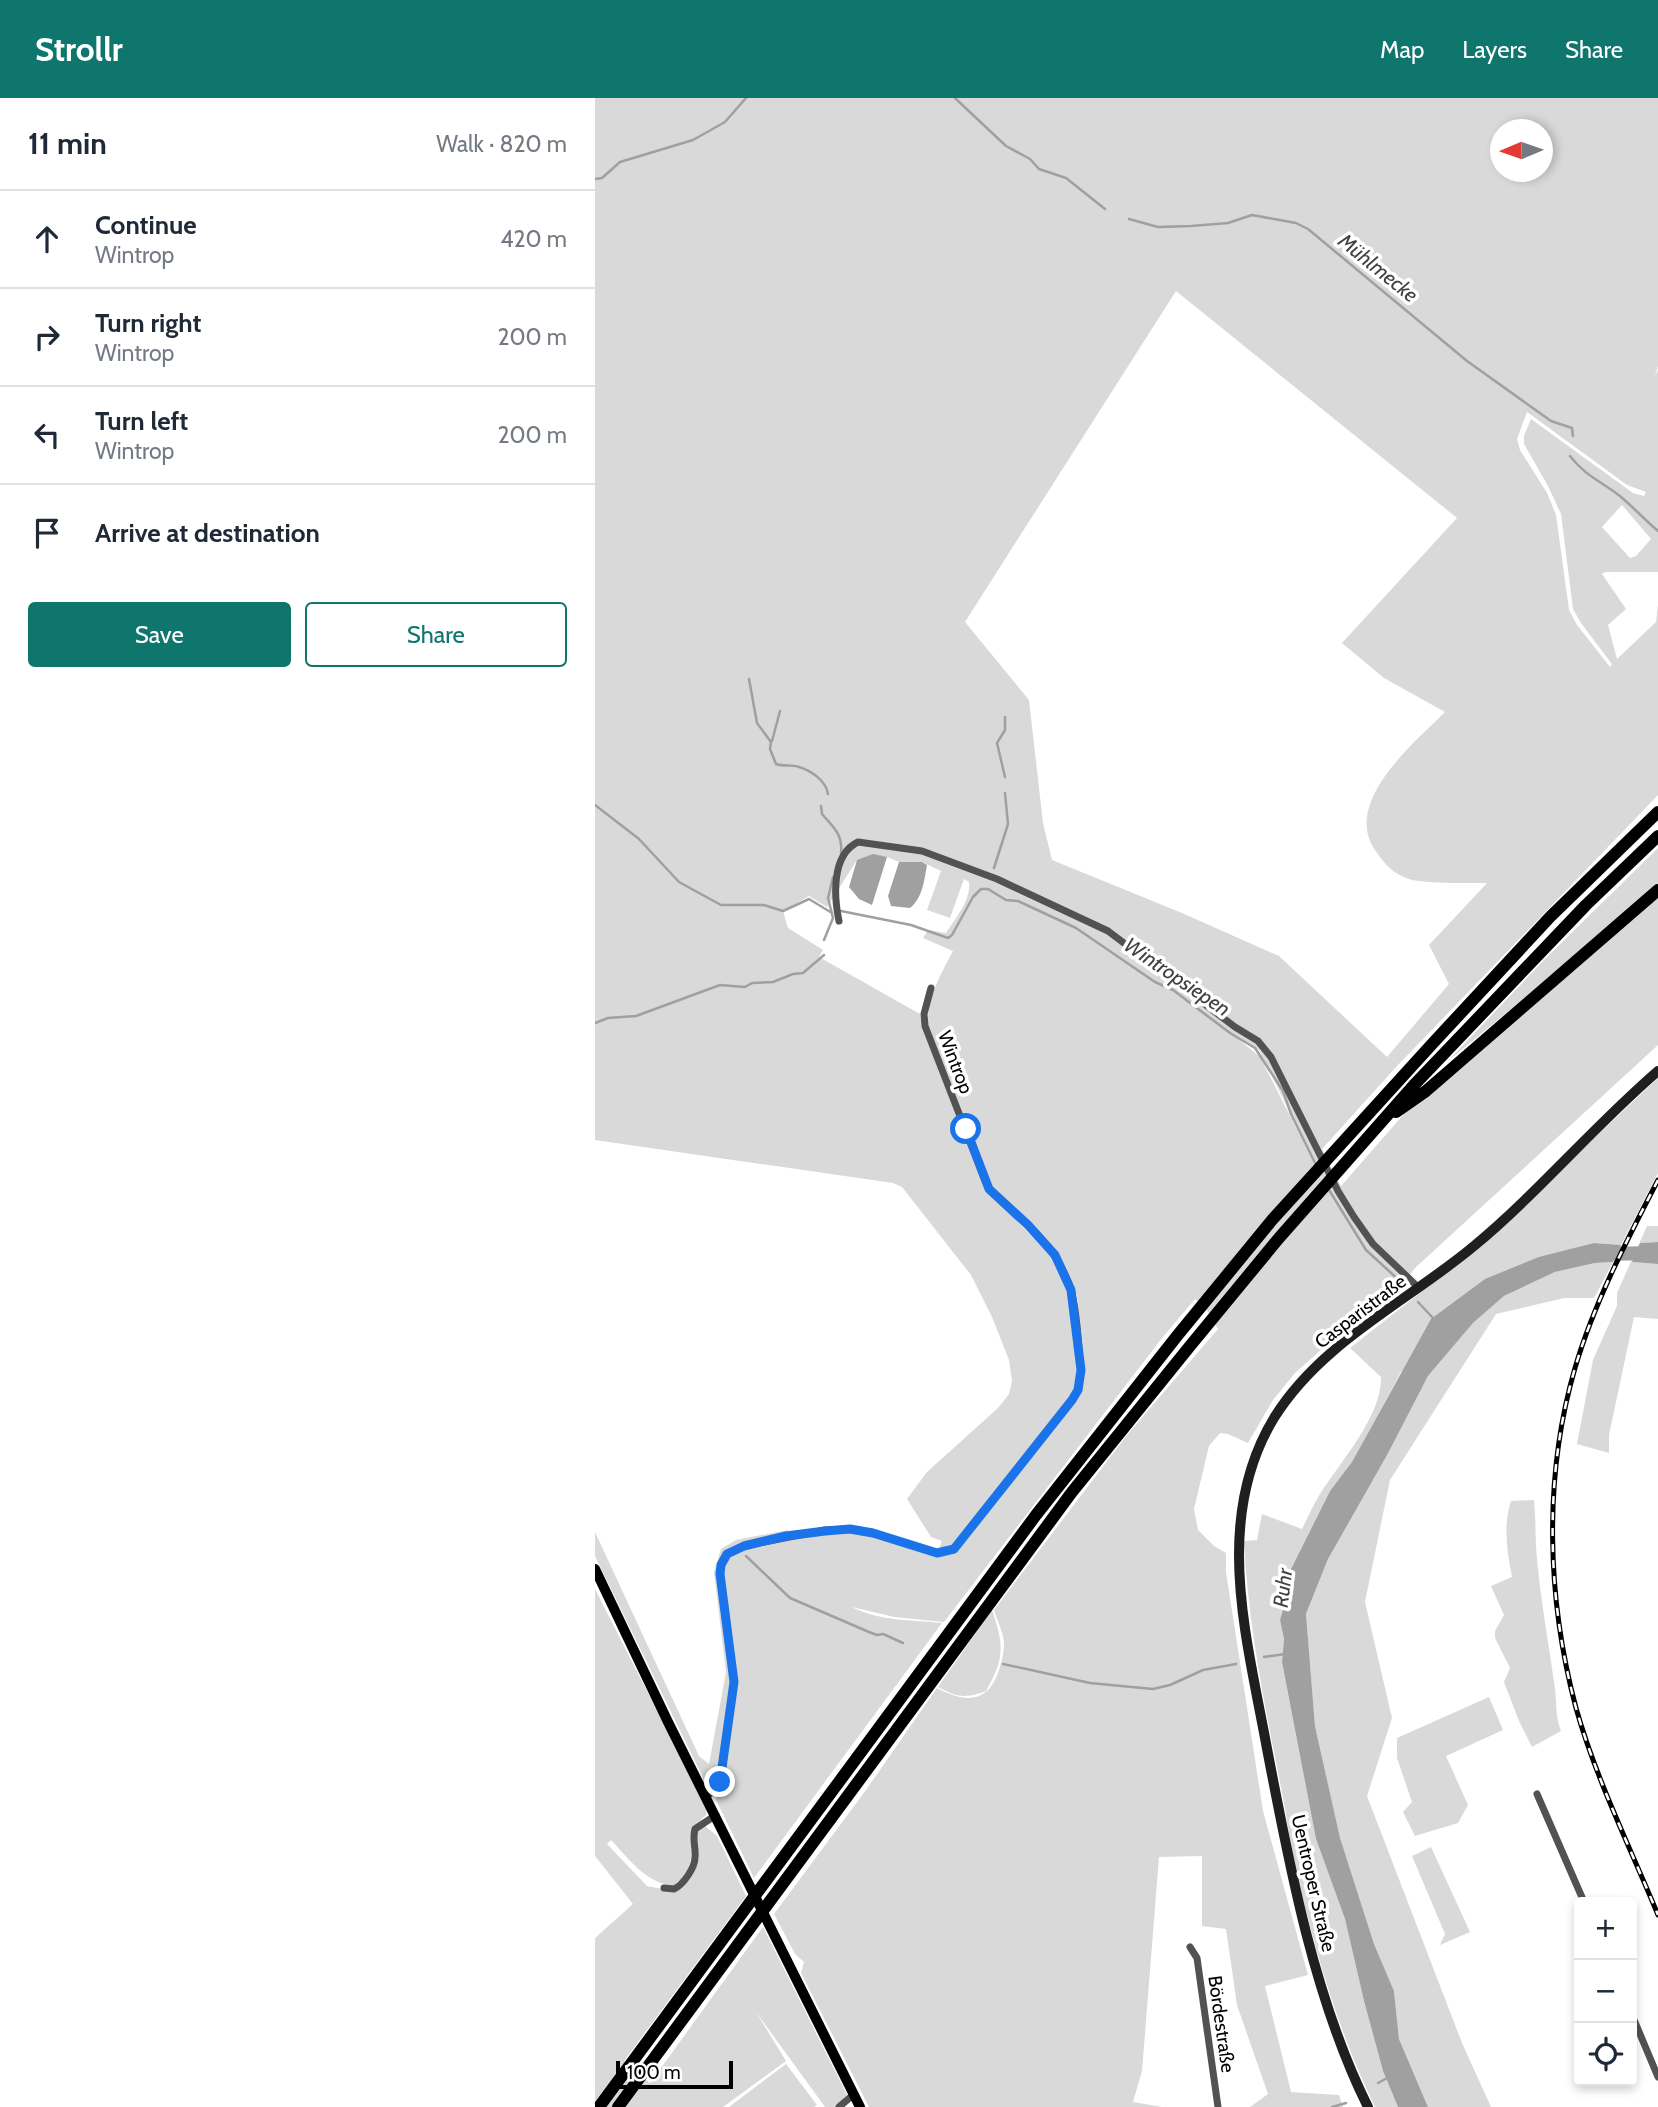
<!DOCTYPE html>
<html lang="en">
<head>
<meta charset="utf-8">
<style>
	body { margin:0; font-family:Cabin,sans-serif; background:#f6f6f7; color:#1f2937 }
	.controls { position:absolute; right:21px; bottom:21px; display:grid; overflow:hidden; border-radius:7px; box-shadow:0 4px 10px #0003 }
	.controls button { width:63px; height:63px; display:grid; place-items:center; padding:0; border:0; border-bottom:2px solid #e0e1e3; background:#fff; color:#1f2937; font:35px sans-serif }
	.compass { position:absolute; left:895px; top:21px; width:63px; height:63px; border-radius:50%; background:#fff; box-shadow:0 4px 10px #0003; rotate:268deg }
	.scale { position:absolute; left:21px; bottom:18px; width:117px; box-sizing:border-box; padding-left:7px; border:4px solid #000; border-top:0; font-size:19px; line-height:24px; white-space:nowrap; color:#000; -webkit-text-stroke:5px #fff; paint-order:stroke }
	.stop { position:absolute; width:21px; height:21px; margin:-16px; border:5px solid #1a73e8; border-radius:50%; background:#fff }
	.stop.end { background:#1a73e8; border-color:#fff; box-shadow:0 2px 7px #0008 }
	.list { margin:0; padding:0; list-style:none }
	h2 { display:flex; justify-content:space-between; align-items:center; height:91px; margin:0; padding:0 28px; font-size:30px }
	h2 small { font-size:23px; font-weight:400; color:#747a83 }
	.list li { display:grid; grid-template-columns:46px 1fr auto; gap:21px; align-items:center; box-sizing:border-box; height:98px; padding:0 28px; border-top:2px solid #e0e1e3 }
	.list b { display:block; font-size:26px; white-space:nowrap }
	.list p { margin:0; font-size:23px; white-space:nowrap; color:#747a83 }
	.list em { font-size:23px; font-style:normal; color:#747a83 }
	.actions { display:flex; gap:14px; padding:21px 28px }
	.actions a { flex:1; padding:16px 0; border:2px solid #0f766e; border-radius:7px; text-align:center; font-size:24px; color:#0f766e }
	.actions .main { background:#0f766e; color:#fff }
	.icon { flex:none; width:38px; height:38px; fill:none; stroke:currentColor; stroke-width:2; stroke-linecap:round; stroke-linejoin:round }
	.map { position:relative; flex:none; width:1063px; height:2009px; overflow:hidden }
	header { display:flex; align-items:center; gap:42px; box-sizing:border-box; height:98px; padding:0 35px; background:#0f766e; color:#fff }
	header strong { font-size:33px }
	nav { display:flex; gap:38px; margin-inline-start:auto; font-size:24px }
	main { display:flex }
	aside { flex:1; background:#fff }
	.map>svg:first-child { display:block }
	.green { fill:#d9d9d9; fill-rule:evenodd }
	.water { fill:#a0a0a0 }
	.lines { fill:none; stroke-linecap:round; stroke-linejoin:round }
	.stream { stroke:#a0a0a0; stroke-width:2.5 }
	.river { stroke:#a0a0a0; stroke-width:14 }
	.street { stroke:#525252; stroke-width:7 }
	.secondary { stroke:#1f1f1f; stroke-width:10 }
	.primary { stroke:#000; stroke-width:10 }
	.highway { stroke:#000; stroke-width:12 }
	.rail-casing { stroke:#000; stroke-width:5 }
	.rail { stroke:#fff; stroke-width:2.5; stroke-dasharray:8; stroke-linecap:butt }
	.route { stroke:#1a73e8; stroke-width:9 }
	.labels { text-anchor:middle; stroke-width:7; stroke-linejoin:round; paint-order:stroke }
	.street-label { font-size:19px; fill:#000; stroke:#fff }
	.water-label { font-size:21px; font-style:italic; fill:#414141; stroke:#fff }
</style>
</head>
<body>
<header>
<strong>Strollr</strong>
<nav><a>Map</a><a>Layers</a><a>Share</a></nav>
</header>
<main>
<aside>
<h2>11 min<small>Walk · 820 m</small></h2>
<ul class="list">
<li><svg class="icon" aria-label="ahead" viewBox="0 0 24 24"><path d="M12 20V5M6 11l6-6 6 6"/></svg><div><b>Continue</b><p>Wintrop</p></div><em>420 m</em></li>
<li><svg class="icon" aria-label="right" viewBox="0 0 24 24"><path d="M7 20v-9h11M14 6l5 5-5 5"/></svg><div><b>Turn right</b><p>Wintrop</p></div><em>200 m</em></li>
<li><svg class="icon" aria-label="left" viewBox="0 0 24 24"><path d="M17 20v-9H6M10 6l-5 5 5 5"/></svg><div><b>Turn left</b><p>Wintrop</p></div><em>200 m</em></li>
<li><svg class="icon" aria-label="arrive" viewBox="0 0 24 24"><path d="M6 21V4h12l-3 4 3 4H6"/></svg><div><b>Arrive at destination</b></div></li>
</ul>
<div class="actions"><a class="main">Save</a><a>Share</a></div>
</aside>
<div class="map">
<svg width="1063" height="2009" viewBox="0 0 1063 2009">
	<rect width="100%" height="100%" fill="#fff"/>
	<path class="green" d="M0,0H1063V268L1060,278L1063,272V474H1010L1007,476L1031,511L1013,527L1022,561L1061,524L1063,507V697L802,968L727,1051L746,1088L809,1016L1063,798V947L820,1170L801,1195L745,1235L700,1275L678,1302L653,1345L633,1336L625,1335L614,1348L599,1411L603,1432L619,1448L631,1455V1474L668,1713L713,1877L670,1888L696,1994L744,1997L748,2009H655L673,1996L642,1907L631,1831L607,1828V1758L564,1759L547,1973L538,2004L567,2009H274L206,1875L209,1864L200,1856L179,1816L271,1692L342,1590C370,1605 393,1606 404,1572C407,1563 409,1554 409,1544C408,1534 402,1522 399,1512L532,1337L623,1231L610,1209L600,1201L567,1240L349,1524L299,1519L257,1509C283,1523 318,1522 347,1525L159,1780L121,1702L127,1678L122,1677V1682L115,1689L112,1688L0,1458V1434L104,1658L114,1666L131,1574L119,1474L126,1451L141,1442L193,1432V1436L251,1434L277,1437L353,1457L354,1447L344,1451L347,1443L336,1439L312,1401L332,1374L403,1310L414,1296L417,1283L414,1262L397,1219L376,1177L307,1089L298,1085L0,1042ZM906,32H948V74H906ZM581,193L862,420L747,545L789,580L850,614C820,644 747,704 780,752C789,765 796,774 811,780C825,786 875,785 892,785L834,847L854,886L792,959L684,858L587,815L457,762L448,725L434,602L370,524ZM932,314L1032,387L1051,394L1049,398L1038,395L936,321L929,338V346L953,388L966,416L978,511L986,525L1017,566L1015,569L982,527L974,512L961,417L952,395L925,352L922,341ZM1027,407L1056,441L1041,458L1035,460L1007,429ZM292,759L304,764H327L346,773L332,812L355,820L369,781L374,784C376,803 361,819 351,835L333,832L328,840L358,853C346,876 331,901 333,928L394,1088L463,1157L482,1198L489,1274L482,1275L475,1193L457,1160L391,1090L327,930L325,916L224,859L228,852L193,830L188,813L214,798L232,809L262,762ZM640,938L664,952L744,1114L665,959Z
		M1063,750V786L954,880L853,963L948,863Z
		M1063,980V1075L1026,1147L999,1145L931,1165L918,1171L806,1274L757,1365L735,1393L696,1471L692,1498L685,1522L689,1541L687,1564L721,1741L750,1821L769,1903L788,1973L803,2009H780C743,1933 719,1850 700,1768C694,1740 691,1712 685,1684C669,1604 653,1525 649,1443L662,1442L667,1416L707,1431C713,1419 718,1407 725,1396C745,1364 787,1318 786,1279L755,1250L825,1195L944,1092Z
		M1052,1128H1063V1144L1045,1145L1037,1164L1063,1166V1221L1039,1219L1014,1337V1355L982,1346L998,1262L1022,1208V1195Z
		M1018,1164L999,1200H969L901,1216L795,1382L770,1504L797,1620L772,1698L867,1945L896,2009H833L804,1941L799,1893L779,1846L745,1741L720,1628L711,1516L733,1461L833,1278L878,1225L909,1198L960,1174L1000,1165Z
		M939,1402C941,1422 940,1441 942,1461C946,1505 954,1547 960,1591C962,1607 960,1617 966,1633L937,1649L924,1623L909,1584L915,1570L900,1540V1533L909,1517L896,1488L917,1479C912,1453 908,1428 916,1403Z
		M0,1491L112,1711L111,1717C84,1739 111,1767 78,1788C50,1784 34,1761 16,1742L12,1746L52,1788L78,1793L90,1786L101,1766L102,1735L105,1729L110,1728L122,1738L151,1798L29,1963L55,1985L168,1829L252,1997L239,2009H230L161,1914L191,1963L128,2009H0V1840L38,1806L0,1758Z
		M397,1512C409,1547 410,1560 391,1593C370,1601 362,1599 343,1589Z
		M894,1599L908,1632L851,1658L873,1707L863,1725L820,1738L808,1714L817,1704L802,1660V1640Z
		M836,1749L875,1834L845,1847L850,1836L817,1758Z
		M191,1966L222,2007L219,2009H134Z"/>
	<path class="water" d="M278,756L292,759L277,807L264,801L254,789L262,762Z
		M304,764H327L332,767C329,783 328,799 315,810L296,808L293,798Z
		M1063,1144V1166L1037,1164L1045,1145Z
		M999,1145L1026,1147L1018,1164L1000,1165L960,1174L909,1198L878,1225L833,1278L792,1357L733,1461L711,1516L720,1628L745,1740L779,1846L799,1893L804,1941L833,2009H803L788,1973L769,1903L750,1821L721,1741L687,1564L689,1541L685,1522L692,1498L696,1471L735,1393L757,1364L836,1221L890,1181L944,1159Z"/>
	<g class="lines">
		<path class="stream" d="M360,0L411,48L435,61L444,71L471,80L510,111
			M0,81L7,80L25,64L98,42L130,24L151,0
			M534,121L563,129L596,128L633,125L657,117L701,125L713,131L872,263L956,323L977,330L978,338
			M975,358C991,379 1008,384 1026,399C1039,410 1050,422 1063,433
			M154,581L162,625L176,644L175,651L181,666C189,669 197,666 204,669C217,673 231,683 233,696
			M177,643L185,613
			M410,679L402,645L410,632V619
			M0,707L44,741L84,784L126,807H169L188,813L214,801L237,815
			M226,708L227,716C239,730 248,736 246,756
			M399,770L413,726L410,695
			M246,813L316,827L353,840L357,837L378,799L386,791H393L411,802L423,803L481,830L560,884L578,892L635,935L660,950L688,993L696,1016L721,1067
			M229,842L238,820L233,800L238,779
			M0,925L13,920L41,918L125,887L150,889L157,885L178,884L198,876L208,875L229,857
			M734,1092L771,1152L806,1184
			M823,1204L838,1220
			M151,1458L195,1500L274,1534L282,1537L288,1536L308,1545
			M669,1559L690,1556
			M408,1566L495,1585L558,1591L575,1587L608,1572L641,1566
			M783,1985L792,1980
			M737,2009L751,2005"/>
		<path class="river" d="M1005,1156L1063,1155"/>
		<path class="street" d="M244,823C239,799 236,757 263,744L327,753L402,781L513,833L640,929L663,943L676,959L743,1093L759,1119L778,1146L824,1190
			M942,1696L989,1804
			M112,1699L125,1684L139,1584L125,1476L126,1467L132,1456L149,1448L230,1432L255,1431L278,1435L342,1455L359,1451L477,1302L483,1292L486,1272C483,1247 483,1220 477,1196C466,1151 426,1120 394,1091L391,1085L330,928L329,916L336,890
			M69,1790L79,1791C88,1787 100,1770 100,1759C101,1749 97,1741 100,1731L121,1717
			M595,1849L602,1860L623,2009
			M1037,1917L1063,1979
			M244,2009L258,1997"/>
		<path class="secondary" d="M773,2009C718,1899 693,1761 670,1640C659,1581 644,1518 644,1457C644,1410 654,1361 679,1320C726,1244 812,1204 879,1148C944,1094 999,1028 1063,973"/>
		<path class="primary" d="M0,1471L73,1624L265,2009"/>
		<path class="highway" d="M801,1014L831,993L1063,792
			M4,2009L441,1417L582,1238L677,1122L838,945L955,819L1063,714
			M23,2009L477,1394L595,1248L684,1140L819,987L991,807L1063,738"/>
		<defs>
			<path id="rail" d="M1063,1082C1032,1142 999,1205 980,1270C948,1380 952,1501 981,1610C1001,1681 1035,1749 1063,1817"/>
		</defs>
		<use href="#rail" class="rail-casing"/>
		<use href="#rail" class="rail"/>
	</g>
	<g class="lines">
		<path class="route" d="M125,1684L139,1584L125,1476L126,1467L132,1456L149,1448L191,1438L230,1433L255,1431L278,1435L342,1455L359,1451L477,1302L483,1292L486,1272L476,1192L460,1157L433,1127L394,1091L371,1031"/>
	</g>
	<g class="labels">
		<g class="street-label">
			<text transform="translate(361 964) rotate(69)" y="7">Wintrop</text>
			<text transform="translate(765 1213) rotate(-37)" y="7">Casparistraße</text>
			<text transform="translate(719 1785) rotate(77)" y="7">Uentroper Straße</text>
			<text transform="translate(627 1926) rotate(82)" y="7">Bördestraße</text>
		</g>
		<g class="water-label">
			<text transform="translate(783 170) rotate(39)" y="7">Mühlmecke</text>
			<text transform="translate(582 879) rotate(34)" y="7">Wintropsiepen</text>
			<text transform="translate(688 1490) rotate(-83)" y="7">Ruhr</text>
		</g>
	</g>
</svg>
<div class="controls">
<button>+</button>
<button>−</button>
<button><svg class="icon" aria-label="locate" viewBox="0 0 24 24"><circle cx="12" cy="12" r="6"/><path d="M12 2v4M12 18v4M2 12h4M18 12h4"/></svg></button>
</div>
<svg class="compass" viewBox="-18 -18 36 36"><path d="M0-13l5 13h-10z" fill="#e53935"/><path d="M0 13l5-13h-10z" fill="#747a83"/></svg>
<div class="scale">100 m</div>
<div class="stop" style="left:371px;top:1031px"></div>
<div class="stop end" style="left:125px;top:1684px"></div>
</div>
</main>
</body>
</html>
